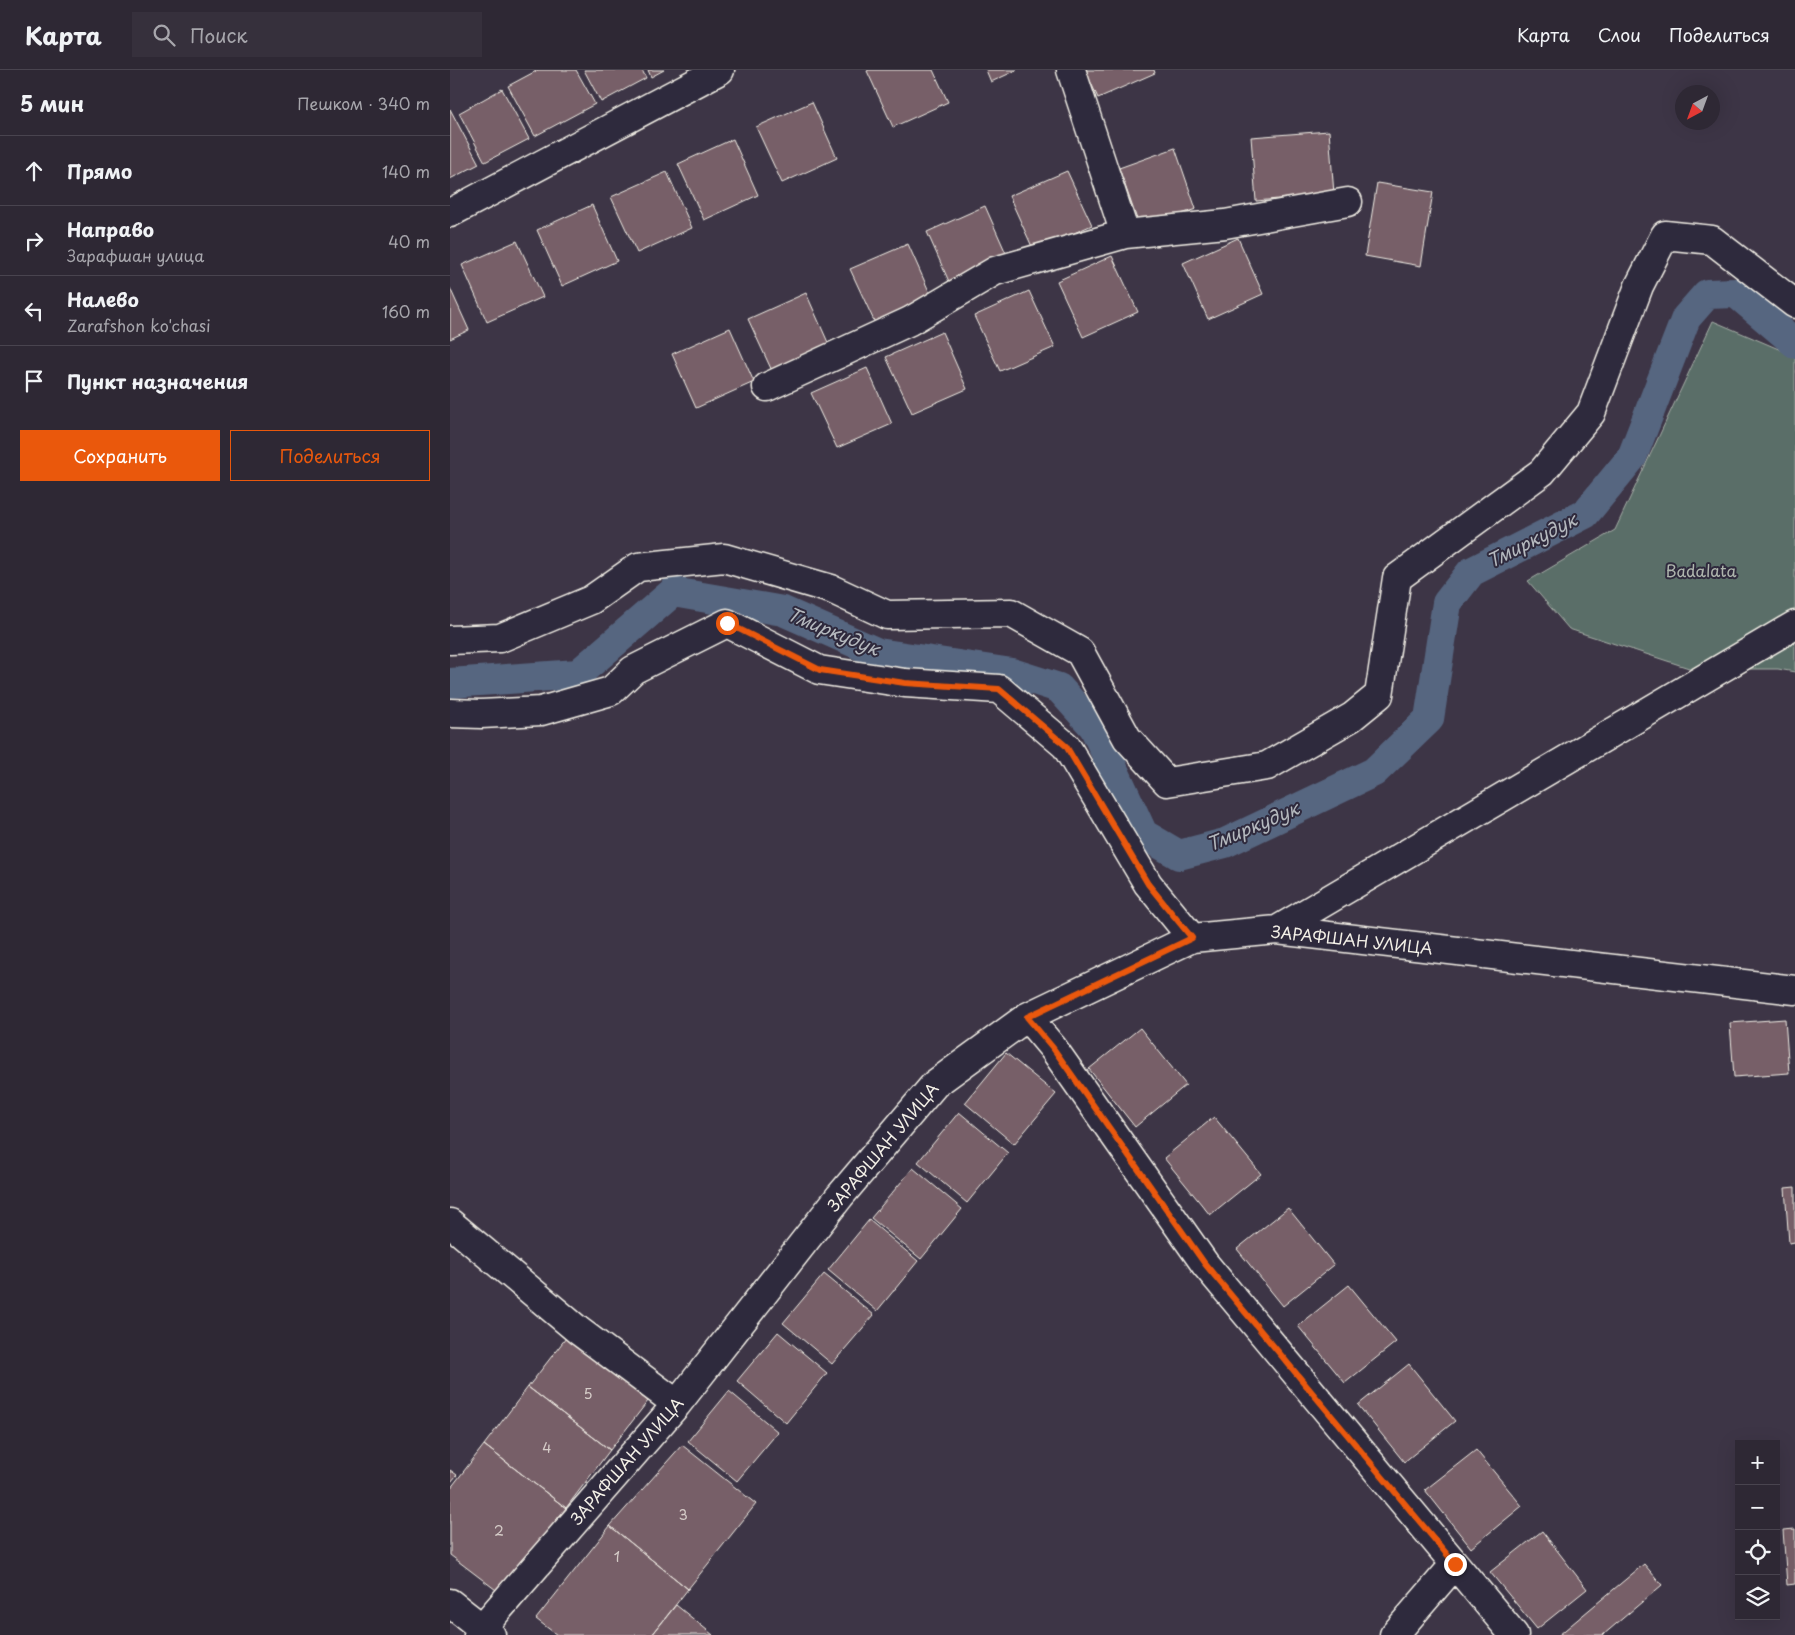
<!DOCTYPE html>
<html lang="ru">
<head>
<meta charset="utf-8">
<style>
	body { margin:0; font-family:"Playpen Sans",sans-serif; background:#36303c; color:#f1f3f6 }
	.controls { position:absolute; right:15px; bottom:15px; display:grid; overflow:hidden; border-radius:0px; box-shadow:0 5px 20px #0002 }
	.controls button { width:45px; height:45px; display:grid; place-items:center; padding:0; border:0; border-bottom:1px solid #49444f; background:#2e2834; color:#f1f3f6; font:25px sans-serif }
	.compass { position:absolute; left:1225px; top:15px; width:45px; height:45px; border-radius:50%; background:#2e2834; box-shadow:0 5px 20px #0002; rotate:221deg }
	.stop { position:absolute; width:15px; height:15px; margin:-11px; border:4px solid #ea580c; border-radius:50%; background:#fff }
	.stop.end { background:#ea580c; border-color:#fff; box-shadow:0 1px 5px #0008 }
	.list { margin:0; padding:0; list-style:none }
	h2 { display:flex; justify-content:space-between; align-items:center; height:65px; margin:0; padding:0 20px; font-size:21px }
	h2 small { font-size:16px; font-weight:400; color:#a7a6ac }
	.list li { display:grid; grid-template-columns:32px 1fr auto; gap:15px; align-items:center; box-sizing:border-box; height:70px; padding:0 20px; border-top:1px solid #49444f }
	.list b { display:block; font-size:19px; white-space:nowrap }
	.list p { margin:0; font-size:16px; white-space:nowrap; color:#a7a6ac }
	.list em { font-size:16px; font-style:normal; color:#a7a6ac }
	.actions { display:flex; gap:10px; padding:15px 20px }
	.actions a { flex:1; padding:11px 0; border:1px solid #ea580c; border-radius:0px; text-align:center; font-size:18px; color:#ea580c }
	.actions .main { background:#ea580c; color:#fff }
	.icon { flex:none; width:28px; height:28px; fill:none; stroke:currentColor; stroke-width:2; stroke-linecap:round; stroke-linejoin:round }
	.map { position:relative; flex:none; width:1345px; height:1565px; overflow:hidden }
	header { display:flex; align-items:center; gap:30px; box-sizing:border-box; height:70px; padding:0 25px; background:#2e2834; border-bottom:1px solid #49444f }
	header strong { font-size:24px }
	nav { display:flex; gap:28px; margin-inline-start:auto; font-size:18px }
	.search { width:350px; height:45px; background:#36303c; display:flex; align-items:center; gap:12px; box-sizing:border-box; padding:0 18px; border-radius:0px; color:#a7a6ac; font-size:19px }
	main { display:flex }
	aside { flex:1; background:#2e2834 }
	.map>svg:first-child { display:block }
	.green { fill:#5a6e68; stroke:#a7b0a8 }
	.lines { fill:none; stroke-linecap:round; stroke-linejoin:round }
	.canal { stroke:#566680; stroke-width:30 }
	.building { fill:#775f68; stroke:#f4f1e8 }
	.minor-casing { stroke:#f4f1e8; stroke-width:31 }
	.major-casing { stroke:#f4f1e8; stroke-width:31 }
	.minor { stroke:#2f2a3d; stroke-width:28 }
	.major { stroke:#2f2a3d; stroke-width:28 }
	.route { stroke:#ea580c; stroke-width:6 }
	.labels { text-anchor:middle; stroke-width:4; stroke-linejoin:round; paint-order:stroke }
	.number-label { font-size:14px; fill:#d5ccc8 }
	.park-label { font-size:16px; fill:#afb6ae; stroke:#2f2a3d }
	.street-label { font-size:16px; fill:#f4f1e8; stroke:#2f2a3d }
	.water-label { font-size:18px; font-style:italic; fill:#b5b9be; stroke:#2f2a3d }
</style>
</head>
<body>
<header>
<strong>Карта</strong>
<div class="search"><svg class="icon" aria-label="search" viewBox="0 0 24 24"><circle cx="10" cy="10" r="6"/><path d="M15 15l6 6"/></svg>Поиск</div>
<nav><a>Карта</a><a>Слои</a><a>Поделиться</a></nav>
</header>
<main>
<aside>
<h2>5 мин<small>Пешком · 340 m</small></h2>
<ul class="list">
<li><svg class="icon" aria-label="ahead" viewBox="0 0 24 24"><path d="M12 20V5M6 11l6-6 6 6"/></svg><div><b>Прямо</b></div><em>140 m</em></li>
<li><svg class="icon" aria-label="right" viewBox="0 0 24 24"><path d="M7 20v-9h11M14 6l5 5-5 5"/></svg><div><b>Направо</b><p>Зарафшан улица</p></div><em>40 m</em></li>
<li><svg class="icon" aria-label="left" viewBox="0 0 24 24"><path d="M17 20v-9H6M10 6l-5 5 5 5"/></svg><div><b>Налево</b><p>Zarafshon ko'chasi</p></div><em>160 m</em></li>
<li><svg class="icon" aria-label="arrive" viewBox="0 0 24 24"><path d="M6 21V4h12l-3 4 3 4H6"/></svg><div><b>Пункт назначения</b></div></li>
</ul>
<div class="actions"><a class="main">Сохранить</a><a>Поделиться</a></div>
</aside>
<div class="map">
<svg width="1345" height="1565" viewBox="0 0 1345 1565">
	<rect width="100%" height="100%" fill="#3d3546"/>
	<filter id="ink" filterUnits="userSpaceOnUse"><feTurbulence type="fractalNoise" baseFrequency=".02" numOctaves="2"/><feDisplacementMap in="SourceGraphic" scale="10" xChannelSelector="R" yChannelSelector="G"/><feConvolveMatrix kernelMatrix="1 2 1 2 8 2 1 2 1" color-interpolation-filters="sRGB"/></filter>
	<g filter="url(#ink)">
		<path class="green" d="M1263,251L1345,286V602L1328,599H1242L1119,559L1078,511L1165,460Z"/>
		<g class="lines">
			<path class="canal" d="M0,613L128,604L223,522L333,541L428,583L562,603L609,618L644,657L693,764L729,785L775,773L924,702L979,649L997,533L1021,502L1135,444L1182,387L1236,248L1257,224L1286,223L1345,273"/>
		</g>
		<path class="building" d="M88,0H126L145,34L85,66L58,16Z
			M134,0H192L196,8L151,32Z
			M198,0H214L201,7Z
			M419,0H483L498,32L443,57L417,1Z
			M536,0H567L541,12Z
			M635,0H704L705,3L648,28Z
			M52,19L79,69L35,92L9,43Z
			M362,32L387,88L332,113L306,57Z
			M0,39L29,94L0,109Z
			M879,61L884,124L806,131L801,67Z
			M283,69L308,125L254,150L228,94Z
			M725,78L746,139L690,158L669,98Z
			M617,101L642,155L584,181L559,126Z
			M217,102L242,158L187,183L161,127Z
			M927,113L983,122L971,196L915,186Z
			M142,135L167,191L112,216L87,160Z
			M535,136L559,190L501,216L477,162Z
			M788,168L813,224L758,249L733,193Z
			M67,171L93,227L37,252L12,195Z
			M458,174L482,228L425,253L400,199Z
			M662,186L688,242L633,267L607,211Z
			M0,218L19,260L0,269Z
			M579,221L605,277L550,301L524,246Z
			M356,223L380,277L323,303L298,249Z
			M280,258L304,312L246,338L222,284Z
			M492,262L517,319L462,343L436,287Z
			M417,298L442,354L387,378L361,323Z
			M1335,949L1339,1003L1284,1007L1280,953Z
			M690,958L736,1015L685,1057L639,999Z
			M556,983L606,1024L564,1074L515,1033Z
			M509,1042L558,1083L517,1133L468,1092Z
			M764,1047L811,1104L760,1145L714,1088Z
			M463,1098L512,1139L471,1189L421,1148Z
			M1345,1117V1172L1339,1173L1335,1118Z
			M838,1138L884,1195L833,1236L787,1179Z
			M419,1150L468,1191L427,1241L378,1200Z
			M374,1204L424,1245L382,1294L333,1253Z
			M899,1215L946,1272L895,1313L848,1256Z
			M328,1262L377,1303L336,1353L287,1311Z
			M116,1268L198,1331L160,1380L78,1317Z
			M959,1294L1005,1351L954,1392L908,1335Z
			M78,1317L160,1380L116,1438L34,1375Z
			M279,1321L328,1362L287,1411L238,1371Z
			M34,1375L116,1438L50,1523L0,1485V1419Z
			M232,1375L306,1434L238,1519L160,1456Z
			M1026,1380L1072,1436L1021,1478L975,1420Z
			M0,1400L7,1405L0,1413Z
			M160,1456L238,1519L202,1565H107L86,1549Z
			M1345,1459V1514L1337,1515L1333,1460Z
			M1092,1461L1137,1519L1087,1559L1040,1502Z
			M1194,1494L1212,1515L1153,1565H1109Z
			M226,1535L263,1565H202Z"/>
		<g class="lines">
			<defs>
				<path id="minor" d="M621,0L675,164L775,154L898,132
					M317,317L460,251L545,201L675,164
					M0,570L50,568L141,530L188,497L274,488L381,519L437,545L561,543L630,582L677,668L717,712L817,696L902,647L929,625L947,508L1092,402L1141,343L1189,216L1215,165L1262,170L1345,234
					M0,643L31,644L91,641L161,621L183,600L277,553L369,600L455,613L549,619L616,676L698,814L742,868
					M827,860L1345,555
					M577,947L603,978L755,1194L1064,1565
					M0,1153L129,1261L227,1334
					M0,1533L41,1565
					M28,1565L32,1558L227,1334L390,1126L485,1014L577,947L742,868L827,860L1345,920
					M944,1565L1005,1494"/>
				<path id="major" d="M0,143L270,0"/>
			</defs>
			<use href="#minor" class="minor-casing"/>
			<use href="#major" class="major-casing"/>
			<use href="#minor" class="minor"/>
			<use href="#major" class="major"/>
		</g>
	</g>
	<g class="lines" filter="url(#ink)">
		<path class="route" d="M277,553L370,600L455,613L549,619L616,676L698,814L742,868L577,947L603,978L755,1194L1005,1494"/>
	</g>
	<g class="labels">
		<g class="number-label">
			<text x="138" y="1329">5</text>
			<text x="97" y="1383">4</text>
			<text x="233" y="1450">3</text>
			<text x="49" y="1466">2</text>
			<text x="167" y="1492">1</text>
		</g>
		<g class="park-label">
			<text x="1251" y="507">Badalata</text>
		</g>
		<g class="street-label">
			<text transform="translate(902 870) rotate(6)" y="6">ЗАРАФШАН УЛИЦА</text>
			<text transform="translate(433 1077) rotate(-50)" y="6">ЗАРАФШАН УЛИЦА</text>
			<text transform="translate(177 1391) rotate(-49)" y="6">ЗАРАФШАН УЛИЦА</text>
		</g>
		<g class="water-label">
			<text transform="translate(1082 471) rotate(-27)" y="6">Тмиркудук</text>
			<text transform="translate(383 562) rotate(22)" y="6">Тмиркудук</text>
			<text transform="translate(803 757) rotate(-23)" y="6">Тмиркудук</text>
		</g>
	</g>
</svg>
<div class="controls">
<button>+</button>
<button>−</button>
<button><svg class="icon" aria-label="locate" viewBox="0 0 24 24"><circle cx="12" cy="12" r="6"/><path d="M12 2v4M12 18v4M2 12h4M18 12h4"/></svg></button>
<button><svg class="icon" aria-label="layers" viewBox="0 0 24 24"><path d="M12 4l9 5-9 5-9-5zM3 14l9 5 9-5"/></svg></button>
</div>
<svg class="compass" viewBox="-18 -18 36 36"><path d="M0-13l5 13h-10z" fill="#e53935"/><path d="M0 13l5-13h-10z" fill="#a7a6ac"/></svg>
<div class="stop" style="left:277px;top:553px"></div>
<div class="stop end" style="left:1005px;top:1494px"></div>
</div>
</main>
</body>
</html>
